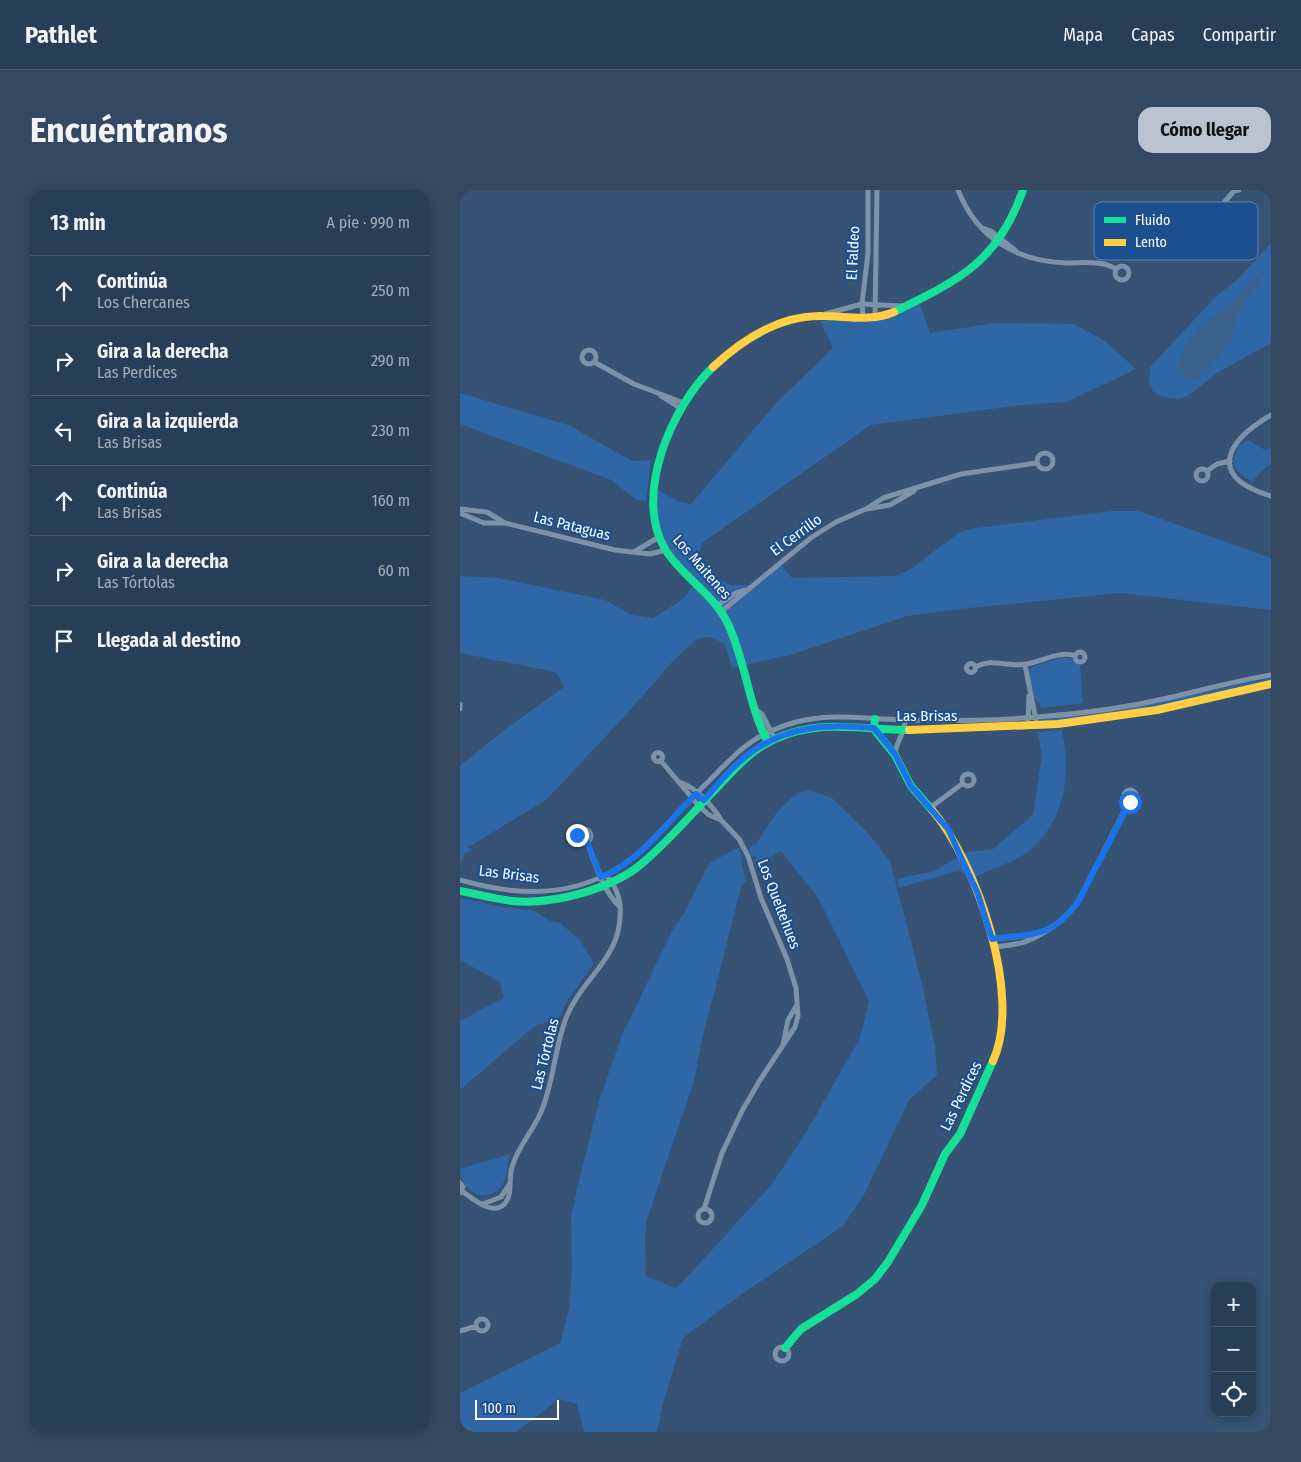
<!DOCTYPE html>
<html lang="es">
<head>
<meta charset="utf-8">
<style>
	body { margin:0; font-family:"Fira Sans Condensed",sans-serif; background:#344961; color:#f1f3f6 }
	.controls { position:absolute; right:15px; bottom:15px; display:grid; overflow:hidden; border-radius:10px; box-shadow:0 2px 12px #0003 }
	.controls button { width:45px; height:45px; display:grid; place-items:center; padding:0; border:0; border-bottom:1px solid #44576d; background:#283e57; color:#f1f3f6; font:25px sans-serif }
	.scale { position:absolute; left:15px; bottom:12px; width:84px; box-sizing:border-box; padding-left:5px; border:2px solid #fff; border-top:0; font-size:14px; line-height:18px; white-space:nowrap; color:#fff; -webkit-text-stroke:4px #1b4f8f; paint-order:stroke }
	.stop { position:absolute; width:15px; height:15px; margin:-11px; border:4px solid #1a73e8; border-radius:50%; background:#fff }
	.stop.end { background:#1a73e8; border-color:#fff; box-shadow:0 1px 5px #0008 }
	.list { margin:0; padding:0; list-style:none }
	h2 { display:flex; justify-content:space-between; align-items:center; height:65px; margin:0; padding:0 20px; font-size:21px }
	h2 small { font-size:16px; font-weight:400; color:#a5aeba }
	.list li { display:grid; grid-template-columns:32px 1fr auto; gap:15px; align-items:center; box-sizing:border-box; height:70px; padding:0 20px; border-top:1px solid #44576d }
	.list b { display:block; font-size:19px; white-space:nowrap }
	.list p { margin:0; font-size:16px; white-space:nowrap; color:#a5aeba }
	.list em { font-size:16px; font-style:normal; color:#a5aeba }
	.icon { flex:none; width:28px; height:28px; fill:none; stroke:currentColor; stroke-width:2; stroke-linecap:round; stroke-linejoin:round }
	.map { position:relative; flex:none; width:811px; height:1242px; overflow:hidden; border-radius:15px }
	header { display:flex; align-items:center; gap:30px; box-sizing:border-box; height:70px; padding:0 25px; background:#283e57; border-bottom:1px solid #44576d }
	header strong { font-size:24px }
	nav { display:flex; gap:28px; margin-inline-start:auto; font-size:18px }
	.intro { display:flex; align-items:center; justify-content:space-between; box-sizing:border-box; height:120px; padding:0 30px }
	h1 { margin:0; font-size:35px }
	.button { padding:12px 22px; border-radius:15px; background:#b9c2ce; color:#111; font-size:18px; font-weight:700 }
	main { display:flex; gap:30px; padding:0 30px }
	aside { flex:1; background:#283e57; border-radius:15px; box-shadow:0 2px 12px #0003 }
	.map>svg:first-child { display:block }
	.green { fill:#2f66a5 }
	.water { fill:#3b618d }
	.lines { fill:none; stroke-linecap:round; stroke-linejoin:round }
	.street { stroke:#7d92a8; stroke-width:5 }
	.fast { stroke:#16e098; stroke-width:8 }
	.slow { stroke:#ffcf43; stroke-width:8 }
	.route { stroke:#1a73e8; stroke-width:6 }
	.labels { text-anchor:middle; stroke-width:4; stroke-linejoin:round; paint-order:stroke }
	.street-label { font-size:15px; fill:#fff; stroke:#1b4f8f }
	.key { fill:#1b4f8f; stroke:#5f84b1; stroke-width:1 }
	.key-label { font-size:14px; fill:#fff }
</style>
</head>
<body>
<header>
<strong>Pathlet</strong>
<nav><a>Mapa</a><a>Capas</a><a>Compartir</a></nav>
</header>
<div class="intro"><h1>Encuéntranos</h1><a class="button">Cómo llegar</a></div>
<main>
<aside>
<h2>13 min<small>A pie · 990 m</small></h2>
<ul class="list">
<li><svg class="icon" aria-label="ahead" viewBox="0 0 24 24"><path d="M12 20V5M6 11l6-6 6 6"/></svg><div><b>Continúa</b><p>Los Chercanes</p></div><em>250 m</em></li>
<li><svg class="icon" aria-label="right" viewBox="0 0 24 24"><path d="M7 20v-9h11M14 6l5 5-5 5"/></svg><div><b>Gira a la derecha</b><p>Las Perdices</p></div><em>290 m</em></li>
<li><svg class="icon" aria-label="left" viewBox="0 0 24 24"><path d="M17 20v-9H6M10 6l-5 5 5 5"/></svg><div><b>Gira a la izquierda</b><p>Las Brisas</p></div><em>230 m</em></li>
<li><svg class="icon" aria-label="ahead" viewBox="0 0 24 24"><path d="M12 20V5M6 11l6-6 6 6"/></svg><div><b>Continúa</b><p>Las Brisas</p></div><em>160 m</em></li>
<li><svg class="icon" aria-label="right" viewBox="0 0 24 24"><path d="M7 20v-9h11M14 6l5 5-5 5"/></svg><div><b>Gira a la derecha</b><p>Las Tórtolas</p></div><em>60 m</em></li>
<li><svg class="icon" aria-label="arrive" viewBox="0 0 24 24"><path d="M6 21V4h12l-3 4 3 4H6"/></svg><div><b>Llegada al destino</b></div></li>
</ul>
</aside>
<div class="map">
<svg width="811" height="1242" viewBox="0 0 811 1242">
	<rect width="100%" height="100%" fill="#365274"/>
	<path class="green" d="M811,53V153L757,183L728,206L719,209L704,207L694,203L689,194L690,177L757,105L776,91Z
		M460,114L470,143L535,133L613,134L644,150L676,179L607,212L562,215L411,235L242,353L238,367L252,386L270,395H293L321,375L332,388L435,386L449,380L500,342L516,338L651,321H679L811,368V420L660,403L500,419L447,426L330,465L272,478L265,454L250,447L237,449L212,472L165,526L86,610L7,658L13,659L5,663L0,674V576L48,537L104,497L96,482L0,463V386L38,388L145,410L172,425L193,428L223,409L237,391C209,361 194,343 197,300L220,312L231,314L317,212L373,158L360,131L405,128Z
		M0,203L108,235L172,271L191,270L186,311L177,310L151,290L0,234Z
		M788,250L805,260L811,257V275L807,276L792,292L777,281L773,271L779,256Z
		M603,467L612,469L620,475L623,513L582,518L572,504L569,481L572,477Z
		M811,488V492C734,505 658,531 579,531L581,529L642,523Z
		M602,540C603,549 606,557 606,566C608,600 598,637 570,660C555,673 532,677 515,688L498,681L439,698L437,689L474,681L507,662L533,659L573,625L582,564L577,542Z
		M349,600L372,608L407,642L430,671L461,790L475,856L477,885L449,910L405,1003L383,1036L279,1106L223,1148C214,1179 203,1208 197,1242H124L117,1214L99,1209L56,1242H0V1203L100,1153L109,1119L112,1079L111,1027L120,986L140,908L162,845L212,741L224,723L246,680L251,672L278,658L283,668L281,669L286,691L281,698L240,858L235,888L187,1030L185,1048L186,1086L216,1098L228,1086L312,994L345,944L400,848L409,811L359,709L321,661L295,676L296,665L292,667L289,659L293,655L296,654C310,633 323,606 349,600Z
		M0,708L47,718L73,720L90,731L100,733L120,750L134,774L109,808L99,828L75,836L0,900V831L43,808L40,792L0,770Z
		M50,964C48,974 47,991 40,998C24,1015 0,1000 0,979Z"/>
	<path class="water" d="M804,81C805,89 787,106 782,115C776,125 776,138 771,149C767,158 745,184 736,190L729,189L718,178V174L721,170L726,154L744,133L770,116L785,97Z"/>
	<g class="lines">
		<path class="street" d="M498,0C517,48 556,71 606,73C622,73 642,70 656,79
			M754,24L774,1L779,0
			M522,38L531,41L556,61
			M655 83a7 7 0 1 1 14 0a7 7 0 1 1-14 0Z
			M365,124L402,114L443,116
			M403,128L402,114L408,63V0
			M415,128L417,0
			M122 167a7 7 0 1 1 14 0a7 7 0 1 1-14 0Z
			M134,172L174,194L224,213
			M201,206L220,218
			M811,225C765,252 747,287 811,306
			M577 271a8 8 0 1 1 16 0a8 8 0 1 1-16 0Z
			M736 285a6 6 0 1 1 12 0a6 6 0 1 1-12 0Z
			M747,281L757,274L770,271
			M0,319L27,322L45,333
			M407,319L430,315L454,301
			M0,323L24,333H45L155,360L190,364L206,360
			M174,362L199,347
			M258,415L276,403L285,400
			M262,421L352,347L376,332L406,319L423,308L501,284L577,273
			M615 467a5 5 0 1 1 10 0a5 5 0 1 1-10 0Z
			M506.5 478a4.5 4.5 0 1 1 9 0a4.5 4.5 0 1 1-9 0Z
			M565,475L576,530
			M516,477C532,467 549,478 566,474C582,472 599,460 615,466
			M0,514V519
			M295,519L302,524L315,549
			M568,530L569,506
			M193.5 567a4.5 4.5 0 1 1 9 0a4.5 4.5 0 1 1-9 0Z
			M435,564C436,551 445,544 445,530
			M201,571L238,615L249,625L261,630L279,649L288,666L301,708L327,769L336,798L338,826L335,837L300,890L282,921L262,963L244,1019
			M502 590a6 6 0 1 1 12 0a6 6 0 1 1-12 0Z
			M220,592C235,597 253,616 261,630
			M664 606a6 6 0 1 1 12 0a6 6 0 1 1-12 0Z
			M471,617L502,594
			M117 646a7 7 0 1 1 14 0a7 7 0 1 1-14 0Z
			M127,652C135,674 143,701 160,717
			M0,690C66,709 128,708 182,660C205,638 226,613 249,591C268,572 286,551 311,541C359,519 395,529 445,530C489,531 533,531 577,527C621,524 665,518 708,508C742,500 776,491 811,485
			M532,749L576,745
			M535,757C545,755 558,755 567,751C587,743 605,729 618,712L669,612
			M323,855L328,830L337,815
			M0,993L3,997L0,1003
			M2,1001C11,1008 31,1024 42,1016C54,1008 48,989 52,977C58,955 76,938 83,917C94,888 95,857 106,828C124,784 164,768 160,715C159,705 154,692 145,685
			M23,1014L41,1007L49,995
			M238 1026a7 7 0 1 1 14 0a7 7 0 1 1-14 0Z
			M16 1135a6 6 0 1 1 12 0a6 6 0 1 1-12 0Z
			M0,1141L16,1136
			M315 1164a7 7 0 1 1 14 0a7 7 0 1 1-14 0Z"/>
		<path class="fast" d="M434,122C499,90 538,72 563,0
			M253,177C212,216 173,305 205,359C222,387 254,404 268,434C286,472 288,515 308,552
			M415,529L414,538L417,543L435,565L451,596L472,620
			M0,701C17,704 35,709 52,711C93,715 155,699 186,670C209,650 229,627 250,605C270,585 288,561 315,549C362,528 401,540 449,540
			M325,1158L341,1139L397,1104L415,1089L428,1072L462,1015L485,964L500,944L533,871"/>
		<path class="slow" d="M253,177C283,149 320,125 362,126C387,126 411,132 434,122
			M449,540L598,534L697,520L811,494
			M472,620C516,671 563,806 533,871"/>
	</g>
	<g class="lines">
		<path class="route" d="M117,645L119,651L127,652L141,687C180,672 207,632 236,604L244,610C259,593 274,574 293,561C330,535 371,534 414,538L435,564L451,596L488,639L518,704L532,749C574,743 590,749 618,712L670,612"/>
	</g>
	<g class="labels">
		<g class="street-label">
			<text transform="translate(393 63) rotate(-87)" y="5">El Faldeo</text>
			<text transform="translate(112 336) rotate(14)" y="5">Las Pataguas</text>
			<text transform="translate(336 345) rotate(-36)" y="5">El Cerrillo</text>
			<text transform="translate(242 377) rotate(49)" y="5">Los Maitenes</text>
			<text x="467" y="531">Las Brisas</text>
			<text transform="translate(49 684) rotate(7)" y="5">Las Brisas</text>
			<text transform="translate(319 714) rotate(69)" y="5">Los Queltehues</text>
			<text transform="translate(85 864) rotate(-76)" y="5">Las Tórtolas</text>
			<text transform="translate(501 906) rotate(-64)" y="5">Las Perdices</text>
		</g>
	</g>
	<rect x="634" y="12" width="164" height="58" rx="8" class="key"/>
	<rect x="644" y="27" width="22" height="6" fill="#16e098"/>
	<rect x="644" y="49" width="22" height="7" fill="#ffcf43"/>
	<g class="key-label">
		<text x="675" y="35">Fluido</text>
		<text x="675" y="57">Lento</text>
	</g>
</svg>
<div class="controls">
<button>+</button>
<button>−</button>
<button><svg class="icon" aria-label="locate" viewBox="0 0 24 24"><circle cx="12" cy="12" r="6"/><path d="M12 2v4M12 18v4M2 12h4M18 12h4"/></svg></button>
</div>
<div class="scale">100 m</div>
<div class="stop" style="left:670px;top:612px"></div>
<div class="stop end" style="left:117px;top:645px"></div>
</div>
</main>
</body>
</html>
